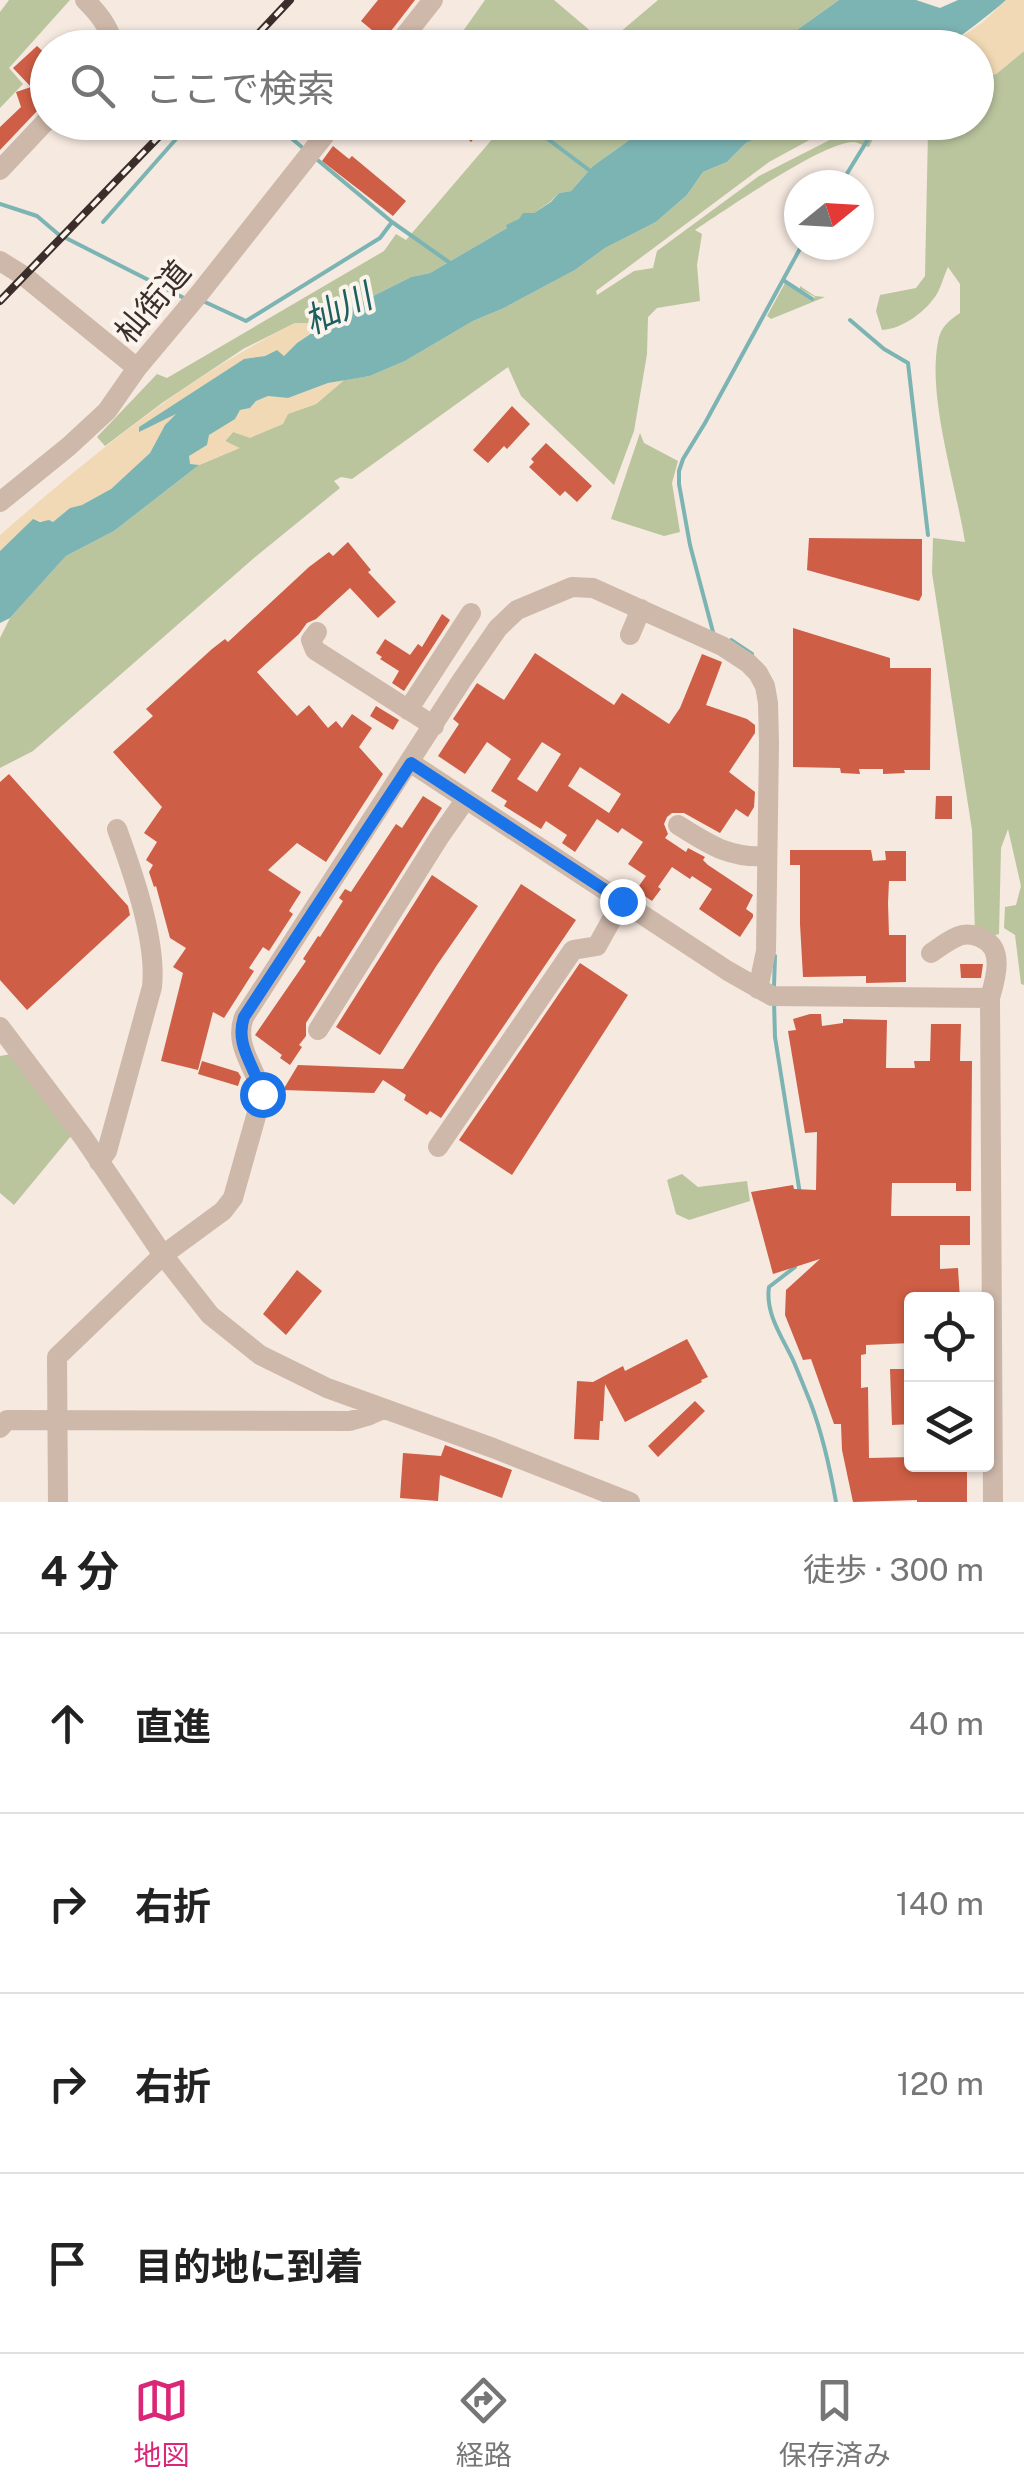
<!DOCTYPE html>
<html lang="ja">
<head>
<meta charset="utf-8">
<style>
	body { margin:0; font-family:"Public Sans","Noto Sans JP",sans-serif; background:#f2f2f2; color:#222 }
	.controls { position:absolute; right:30px; bottom:30px; display:grid; overflow:hidden; border-radius:10px; box-shadow:0 2px 8px #0004 }
	.controls button { width:90px; height:90px; display:grid; place-items:center; padding:0; border:0; border-bottom:2px solid #e0e0e0; background:#fff; color:#222; font:50px sans-serif }
	.compass { position:absolute; left:784px; top:170px; width:90px; height:90px; border-radius:50%; background:#fff; box-shadow:0 2px 8px #0004; rotate:72deg }
	.stop { position:absolute; width:30px; height:30px; margin:-22px; border:8px solid #1a73e8; border-radius:50%; background:#fff }
	.stop.end { background:#1a73e8; border-color:#fff; box-shadow:0 2px 10px #0008 }
	.list { margin:0; padding:0; list-style:none }
	h2 { display:flex; justify-content:space-between; align-items:center; height:130px; margin:0; padding:0 40px; font-size:42px }
	h2 small { font-size:32px; font-weight:400; color:#767676 }
	.list li { display:grid; grid-template-columns:65px 1fr auto; gap:30px; align-items:center; box-sizing:border-box; height:180px; padding:0 40px; border-top:2px solid #e0e0e0 }
	.list b { display:block; font-size:38px; white-space:nowrap }
	.list em { font-size:32px; font-style:normal; color:#767676 }
	.icon { flex:none; width:55px; height:55px; fill:none; stroke:currentColor; stroke-width:2; stroke-linecap:round; stroke-linejoin:round }
	.map { position:relative; flex:none; width:1024px; height:1502px; overflow:hidden }
	.search { position:absolute; background:#fff; box-shadow:0 2px 8px #0004; left:30px; right:30px; top:30px; height:110px; display:flex; align-items:center; gap:25px; box-sizing:border-box; padding:0 35px; border-radius:55px; color:#767676; font-size:38px }
	.sheet { height:850px; background:#fff }
	nav { display:flex; justify-content:space-around; align-items:center; box-sizing:border-box; height:140px; border-top:2px solid #e0e0e0; background:#fff; font-size:28px; color:#767676 }
	nav a { display:grid; justify-items:center; gap:5px }
	nav .on { color:#db2777 }
	.map>svg:first-child { display:block }
	.green { fill:#bac59e }
	.sand { fill:#f1d9b5 }
	.water { fill:#7cb4b3 }
	.lines { fill:none; stroke-linecap:round; stroke-linejoin:round }
	.stream { stroke:#7cb4b3; stroke-width:4 }
	.building { fill:#ce5e45; fill-rule:evenodd }
	.minor { stroke:#ceb8aa; stroke-width:20 }
	.rail-casing { stroke:#3b2e2a; stroke-width:8 }
	.rail { stroke:#fbf4ed; stroke-width:4; stroke-dasharray:11; stroke-linecap:butt }
	.route { stroke:#1a73e8; stroke-width:12 }
	.labels { text-anchor:middle; stroke-width:8; stroke-linejoin:round; paint-order:stroke }
	.street-label { font-size:32px; fill:#3b2e2a; stroke:#fbf4ed }
	.water-label { font-size:35px; font-style:italic; fill:#1c6060; stroke:#fbf4ed }
</style>
</head>
<body>
<div class="map">
<svg width="1024" height="1502" viewBox="0 0 1024 1502">
	<rect width="100%" height="100%" fill="#f5e9e0"/>
	<path class="green" d="M9,0H70L9,68L23,84L0,108V12Z
		M485,0H554L606,44L658,0H839L773,47L451,48Z
		M1024,51V985L1021,984L1015,935L1004,928L1005,907L1016,905L1021,886L1008,829L1001,848L999,934L986,938L975,934L972,830L932,573L933,538L965,542C956,485 927,397 938,342C940,328 948,321 960,313V284L948,267C944,275 942,284 938,292C928,310 903,329 882,330L876,311L880,295L916,288L925,276L928,131L905,123L976,122L977,78L996,74Z
		M506,123H653L593,166L571,191L559,193L550,202L534,213L507,225V228L430,273L411,277L349,308L326,323H295L243,349L162,403L105,446L97,437L157,374L167,378L384,251L396,234L406,240Z
		M790,123H796L800,129L814,123H835L837,125L769,162L596,291L597,295L634,271L653,268L657,251L759,176L863,123H894L878,129L869,147C864,146 859,143 854,142C824,141 724,211 695,230L702,234L697,265L700,301L657,308L648,317L647,354L634,431L614,485L521,396L508,367L352,479L341,477L334,481L340,488L254,558L33,751L0,768V638L10,618L66,556L114,531L199,465L237,449L225,441L233,432L316,404L344,380L370,376L405,361L473,321L504,308L575,270L605,248L656,222L687,195L703,172L727,162L746,143Z
		M785,283L811,301L815,297L800,289V286L815,296L825,297L771,319L767,316Z
		M640,433L644,443L678,461L672,483L680,532L664,536L611,519Z
		M12,1054L71,1136L14,1205L0,1193V1056Z
		M682,1174L698,1187L747,1181L750,1201L689,1220L676,1214L667,1180Z"/>
	<path class="sand" d="M1006,0H1024V51L996,74L977,78L976,48L957,47L954,42L983,22Z
		M295,323H326L297,343L284,356L277,350L265,356L244,359L139,427V431L180,411L165,425L150,453L111,489L82,505L70,508L53,522L32,520L0,551V535C93,454 184,379 295,323Z
		M344,380L316,404L288,414L283,424L250,438L233,432L225,441L240,448L199,465H190L188,456L207,445L208,436L240,410L250,408L256,401L268,396L288,398L328,383Z"/>
	<path class="water" d="M839,0H916L940,8L958,0H1006C986,18 967,30 947,47H773Z
		M653,123H790L746,143L727,162L703,172L687,195L656,222L605,248L575,270L504,308L473,321L405,361L370,376L328,383L288,398L268,396L256,401L250,408L240,410L235,419L209,435L207,445L189,456L190,464L199,465L114,531L66,556L10,618L0,623V551L33,519L40,522L49,520L53,522L70,508L82,505L111,489L150,453L165,425L176,414L139,432V427L244,359L265,356L277,350L284,356L297,343L349,308L411,277L430,273L507,228L506,225L519,219L523,213H534L551,202L559,193L571,191L593,166Z"/>
	<g class="lines">
		<path class="stream" d="M416,32L436,48
			M261,48L267,42L279,48
			M272,122L303,148
			M525,122L589,170
			M314,157L392,222L453,265
			M840,185L870,136L874,128L872,122
			M0,204L37,216L58,234L186,299
			M103,222L184,130L190,129L198,122
			M783,280L812,299
			M205,302L246,321L380,238L392,222
			M850,320L884,349L908,363L928,535
			M713,632L690,545L679,484V471L683,459L705,423L802,245
			M731,640L752,654
			M774,986L775,956
			M774,1001L775,1037L800,1194
			M795,1267L769,1287C765,1313 782,1337 793,1360C799,1374 805,1389 811,1404C823,1436 830,1468 836,1502"/>
	</g>
	<path class="building" d="M378,0H415L384,40L361,21Z
		M37,46L48,56V106L38,110L0,150V127L21,107L16,92L31,87L13,68Z
		M451,122H489L471,142Z
		M333,146L349,159L352,156L406,201L393,216L322,161Z
		M512,406L530,424L507,449L504,446L488,463L473,450Z
		M546,443L592,486L577,502L565,491L560,496L529,467L534,462L531,459Z
		M809,538L922,539V595L919,601L807,570Z
		M348,542L371,570L368,572L396,602L378,618L350,588L316,619L307,623L299,634L257,672L297,716L309,705L328,728L336,721L342,728L352,714L372,728L359,747L383,774L326,862L297,843L268,870L301,892L289,911L293,914L269,951L263,947L249,968L254,971L224,1018L213,1012L198,1070L161,1061L183,973L173,967L186,948L170,938L156,886L154,887L149,872L153,865L146,860L157,842L144,833L162,807L113,752L153,716L146,709L212,649L225,639L228,642L309,567L329,552L333,556Z
		M442,614L450,620L404,691L392,683L399,671L380,659L382,657L376,653L385,639L410,655L418,644L422,647Z
		M793,628L890,658V668H931L930,770H904L905,773L883,774V769H859L860,774L841,773L840,768L793,767Z
		M535,653L614,705L622,693L669,724L680,708L702,654L722,662L706,705L747,719L755,725V733L729,772L755,792L754,807L748,817L736,809L720,833L684,813H672L667,817L664,824L668,834L665,838L686,852L688,848L705,857L703,860L708,865L753,895L746,909L753,914V917L740,937L699,909L712,889L692,876L690,879L672,867L658,887L661,889L652,901L636,890L646,876L628,864L643,842L622,828L618,833L597,819L575,852L562,843L567,835L546,821L541,829L504,806L507,801L491,791L511,759L487,742L465,774L438,756L459,724L453,719L477,683L504,700ZM542,742L561,754L537,792L517,779ZM580,767L621,794L609,813L568,786Z
		M376,706L399,720L393,730L370,716Z
		M9,774L128,906L130,915L27,1010L0,980V782Z
		M423,796L442,808L306,1023V1036L299,1045L302,1047L290,1065L280,1058L282,1055L255,1035L306,961L303,959L318,936L320,937L343,901L339,898L345,889L351,892L396,824L402,828Z
		M936,796H952V819H935Z
		M790,850H871L873,861L886,860L885,851H906V881H889L888,903L889,935H906V982L866,983V976L803,977L800,924V865H790Z
		M432,875L478,906L437,965L380,1055L336,1027Z
		M521,884L576,920L441,1118L430,1111L427,1115L404,1100L406,1095L383,1080L374,1093L283,1090L298,1065L403,1069Z
		M580,963L628,995L512,1175L459,1140Z
		M960,964H983L981,978H961Z
		M810,1014H821L822,1026L843,1023V1019L887,1020L886,1068H915L914,1061H930L931,1024H961L960,1061H972L971,1191H956V1183H892L891,1216H970V1245H940V1269L958,1268L960,1300H912L911,1343L866,1345V1354L861,1355V1388L868,1387L869,1458L912,1457V1464L967,1465V1502H917V1500L853,1502L842,1450L841,1424H834L811,1359L803,1360L785,1315L786,1290L820,1259L773,1274L751,1192L793,1185L794,1189L816,1190L817,1132L805,1133L788,1031L796,1030L793,1019Z
		M202,1061L238,1072L241,1077L238,1086L198,1074Z
		M297,1270L322,1291L286,1335L263,1314Z
		M687,1339L708,1377L701,1380L702,1382L625,1422L605,1384L603,1421H600L599,1440L574,1439L577,1381L593,1382L623,1366L625,1371Z
		M890,1369H912V1424L892,1425Z
		M695,1401L705,1411L658,1457L648,1446Z
		M445,1445L512,1470L502,1498L440,1475L438,1501L400,1498L403,1453L441,1456Z"/>
	<g class="lines">
		<path class="minor" d="M85,0C98,13 108,25 113,43L111,48
			M395,48L433,0
			M0,170L48,119
			M0,261L24,276L137,368
			M0,502L68,447L107,411L137,368L199,294L335,122
			M317,632L311,640L315,650L434,726
			M630,635L641,609
			M408,710L471,613
			M411,763L728,971L772,996L990,998
			M678,825C709,844 729,859 767,856
			M931,953C940,947 950,939 959,936C967,933 977,935 983,939C1005,949 995,980 990,998L993,1502
			M0,1027L83,1137L163,1255L210,1315L260,1355L327,1388L493,1448L630,1502
			M318,1030L440,836L466,799
			M438,1147L573,950L597,946L622,901
			M99,1162L107,1151L152,987C157,941 133,873 117,829
			M0,1428L7,1420L350,1421L367,1416L383,1409
			M58,1502L57,1357L163,1255L223,1211L233,1198L262,1095C256,1067 233,1046 244,1017L462,680L498,628L517,610L572,587L593,588L722,646L748,663L758,673L765,686L768,703L769,743L766,951L758,989"/>
		<defs>
			<path id="rail" d="M245,48L290,0
				M0,301L173,122"/>
		</defs>
		<use href="#rail" class="rail-casing"/>
		<use href="#rail" class="rail"/>
	</g>
	<g class="lines">
		<path class="route" d="M262,1094C256,1067 234,1046 244,1017L411,763L622,901"/>
	</g>
	<g class="labels">
		<g class="street-label">
			<text transform="translate(153 302) rotate(-50)" y="11">杣街道</text>
		</g>
		<g class="water-label">
			<text transform="translate(338 309) rotate(-25)" y="12">杣川</text>
		</g>
	</g>
</svg>
<div class="controls">
<button><svg class="icon" aria-label="locate" viewBox="0 0 24 24"><circle cx="12" cy="12" r="6"/><path d="M12 2v4M12 18v4M2 12h4M18 12h4"/></svg></button>
<button><svg class="icon" aria-label="layers" viewBox="0 0 24 24"><path d="M12 4l9 5-9 5-9-5zM3 14l9 5 9-5"/></svg></button>
</div>
<svg class="compass" viewBox="-18 -18 36 36"><path d="M0-13l5 13h-10z" fill="#e53935"/><path d="M0 13l5-13h-10z" fill="#767676"/></svg>
<div class="stop" style="left:262px;top:1094px"></div>
<div class="stop end" style="left:622px;top:901px"></div>
<div class="search"><svg class="icon" aria-label="search" viewBox="0 0 24 24"><circle cx="10" cy="10" r="6"/><path d="M15 15l6 6"/></svg>ここで検索</div>
</div>
<section class="sheet">
<h2>4 分<small>徒歩 · 300 m</small></h2>
<ul class="list">
<li><svg class="icon" aria-label="ahead" viewBox="0 0 24 24"><path d="M12 20V5M6 11l6-6 6 6"/></svg><div><b>直進</b></div><em>40 m</em></li>
<li><svg class="icon" aria-label="right" viewBox="0 0 24 24"><path d="M7 20v-9h11M14 6l5 5-5 5"/></svg><div><b>右折</b></div><em>140 m</em></li>
<li><svg class="icon" aria-label="right" viewBox="0 0 24 24"><path d="M7 20v-9h11M14 6l5 5-5 5"/></svg><div><b>右折</b></div><em>120 m</em></li>
<li><svg class="icon" aria-label="arrive" viewBox="0 0 24 24"><path d="M6 21V4h12l-3 4 3 4H6"/></svg><div><b>目的地に到着</b></div></li>
</ul>
</section>
<nav>
<a class="on"><svg class="icon" aria-label="map" viewBox="0 0 24 24"><path d="M3 6l6-2 6 2 6-2v14l-6 2-6-2-6 2zM9 4v14M15 6v14"/></svg>地図</a>
<a><svg class="icon" aria-label="directions" viewBox="0 0 24 24"><path d="M12 3l9 9-9 9-9-9zM9 14v-3h6M13 9l2 2-2 2"/></svg>経路</a>
<a><svg class="icon" aria-label="saved" viewBox="0 0 24 24"><path d="M7 4h10v16l-5-4-5 4z"/></svg>保存済み</a>
</nav>
</body>
</html>
